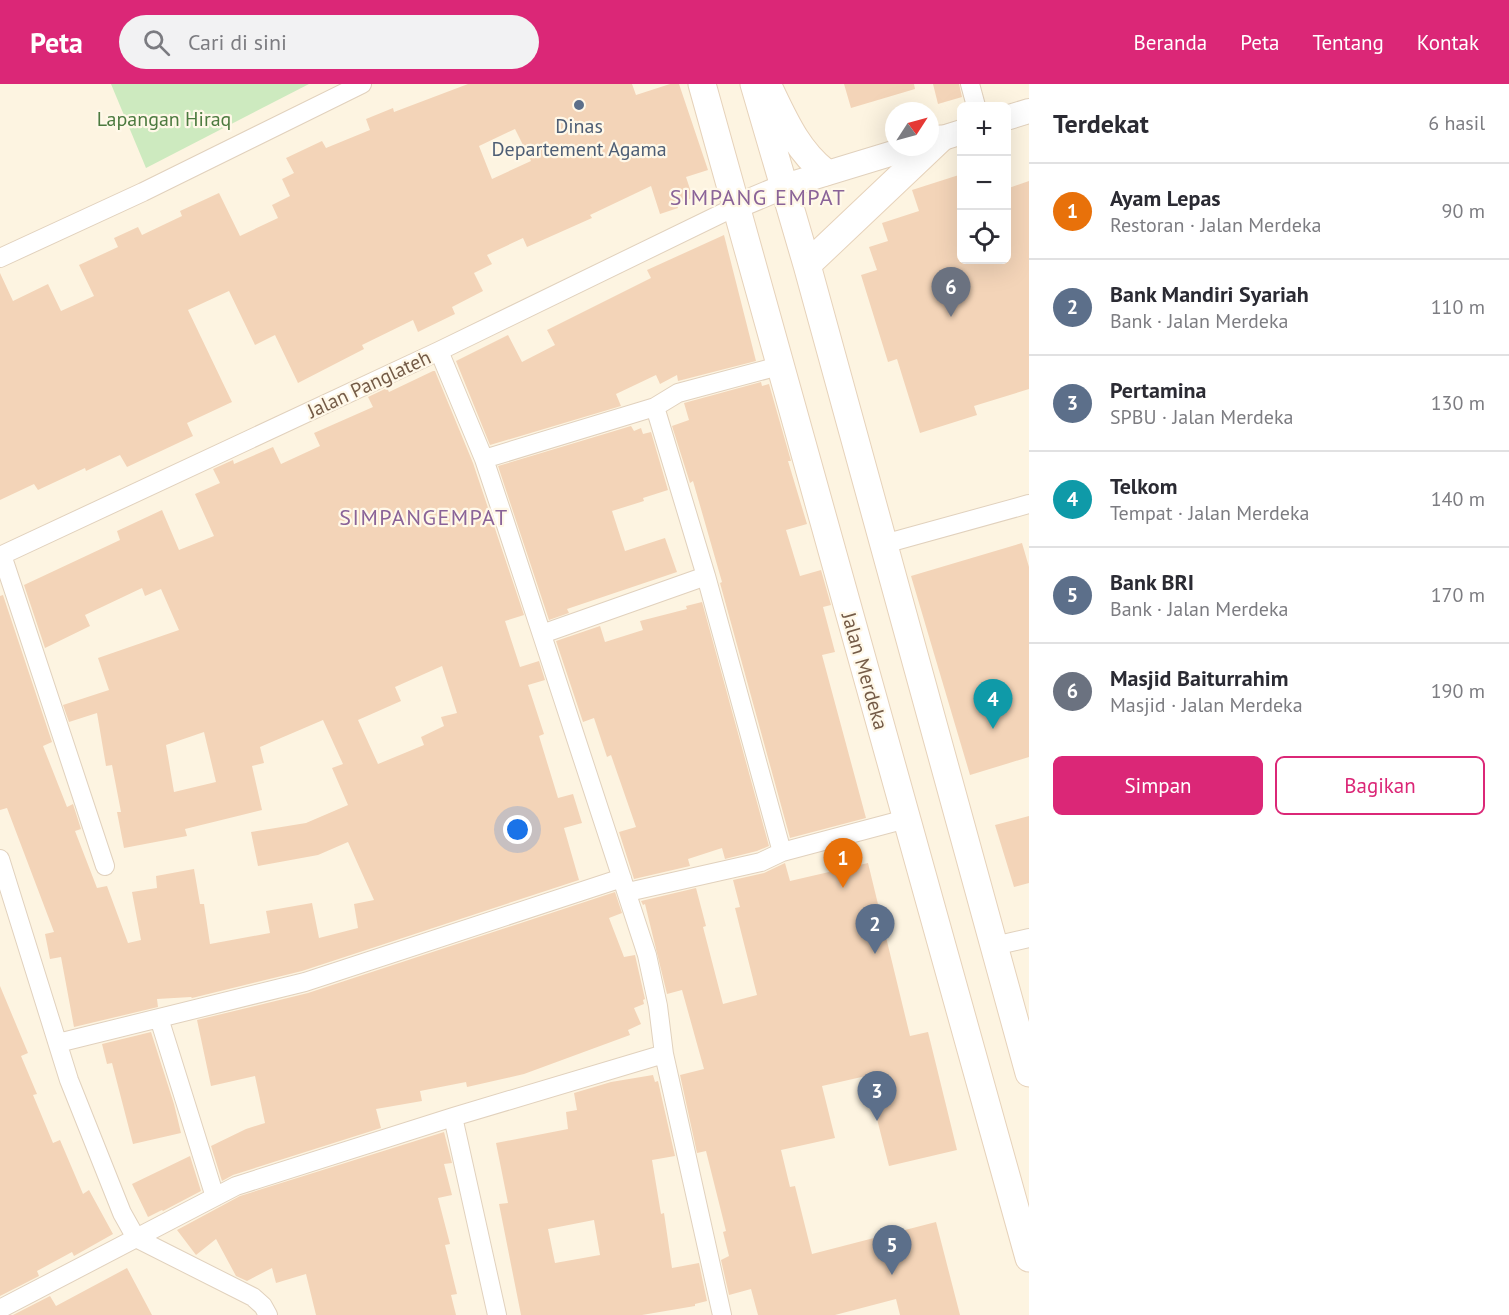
<!DOCTYPE html>
<html lang="id">
<head>
<meta charset="utf-8">
<style>
	body { margin:0; font-family:"PT Sans",sans-serif; background:#f2f2f3; color:#2b2b33 }
	.controls { position:absolute; right:18px; top:18px; display:grid; overflow:hidden; border-radius:9px; box-shadow:0 6px 24px #0002 }
	.controls button { width:54px; height:54px; display:grid; place-items:center; padding:0; border:0; border-bottom:2px solid #e1e1e2; background:#fff; color:#2b2b33; font:30px sans-serif }
	.compass { position:absolute; left:885px; top:18px; width:54px; height:54px; border-radius:50%; background:#fff; box-shadow:0 6px 24px #0002; rotate:54deg }
	.you { position:absolute; left:518px; top:746px; width:21px; height:21px; margin:-15px; border:4px solid #fff; border-radius:50%; background:#1a73e8; box-shadow:0 0 0 9px #1a73e833 }
	.badge { display:grid; place-items:center; width:39px; height:39px; border-radius:50%; background:#db2777; color:#fff; font-size:20px; font-weight:700 }
	.pin { position:absolute; translate:-50% -50px; filter:drop-shadow(0 2px 3px #0008) }
	.pin::after { content:''; position:absolute; top:32px; width:21px; height:18px; background:inherit; clip-path:polygon(0 0,100% 0,50% 100%) }
	.list { margin:0; padding:0; list-style:none }
	h2 { display:flex; justify-content:space-between; align-items:center; height:78px; margin:0; padding:0 24px; font-size:26px }
	h2 small { font-size:20px; font-weight:400; color:#7c7c81 }
	.list li { display:grid; grid-template-columns:39px 1fr auto; gap:18px; align-items:center; box-sizing:border-box; height:96px; padding:0 24px; border-top:2px solid #e1e1e2 }
	.list b { display:block; font-size:22px; white-space:nowrap }
	.list p { margin:0; font-size:20px; white-space:nowrap; color:#7c7c81 }
	.list em { font-size:20px; font-style:normal; color:#7c7c81 }
	.actions { display:flex; gap:12px; padding:18px 24px }
	.actions a { flex:1; padding:14px 0; border:2px solid #db2777; border-radius:9px; text-align:center; font-size:21px; color:#db2777 }
	.actions .main { background:#db2777; color:#fff }
	.icon { flex:none; width:33px; height:33px; fill:none; stroke:currentColor; stroke-width:2; stroke-linecap:round; stroke-linejoin:round }
	.map { position:relative; flex:none; width:1029px; height:1231px; overflow:hidden }
	header { display:flex; align-items:center; gap:36px; box-sizing:border-box; height:84px; padding:0 30px; background:#db2777; color:#fff }
	header strong { font-size:28px }
	nav { display:flex; gap:33px; margin-inline-start:auto; font-size:21px }
	.search { width:420px; height:54px; background:#f2f2f3; display:flex; align-items:center; gap:15px; box-sizing:border-box; padding:0 21px; border-radius:33px; color:#7c7c81; font-size:22px }
	main { display:flex }
	aside { flex:1; background:#fff }
	.map>svg:first-child { display:block }
	.green { fill:#cdeabf }
	.building { fill:#f3d4b8; fill-rule:evenodd }
	.lines { fill:none; stroke-linecap:round; stroke-linejoin:round }
	.minor-casing { stroke:#e1d1bd; stroke-width:20 }
	.tertiary-casing { stroke:#e1d1bd; stroke-width:26 }
	.secondary-casing { stroke:#e6d2ba; stroke-width:29 }
	.minor { stroke:#fff; stroke-width:18 }
	.tertiary { stroke:#fff; stroke-width:24 }
	.secondary { stroke:#fff; stroke-width:27 }
	.service-dot { fill:#5c6f8a; stroke:#fff8e8; stroke-width:2 }
	.labels { text-anchor:middle; stroke-width:4.5; stroke-linejoin:round; paint-order:stroke }
	.park-label { font-size:20px; fill:#4c7a3f; stroke:#fff8e8 }
	.service-label { font-size:20px; fill:#4e5e75; stroke:#fff8e8 }
	.street-label { font-size:20px; fill:#745b47; stroke:#fff8e8 }
	.quarter-label { font-size:22px; letter-spacing:1.5px; fill:#8a6398; stroke:#fff8e8 }
</style>
</head>
<body>
<header>
<strong>Peta</strong>
<div class="search"><svg class="icon" aria-label="search" viewBox="0 0 24 24"><circle cx="10" cy="10" r="6"/><path d="M15 15l6 6"/></svg>Cari di sini</div>
<nav><a>Beranda</a><a>Peta</a><a>Tentang</a><a>Kontak</a></nav>
</header>
<main>
<div class="map">
<svg width="1029" height="1231" viewBox="0 0 1029 1231">
	<rect width="100%" height="100%" fill="#fdf4e1"/>
	<path class="green" d="M111,0H309L146,84Z"/>
	<path class="building" d="M468,0H632L636,11L670,0H679L708,86L686,93L693,114L676,119L678,124L660,130L651,102L590,131L592,134L527,163L523,154L487,171L492,180L474,189L483,207L452,223L455,230L418,248L413,236L362,261L364,265L298,299L275,251L255,261L229,207L188,226L232,318L187,339L193,352L127,383L120,371L86,387L85,384L38,406L34,400L0,416V189L13,217L48,200L61,227L94,212L79,181L118,163L114,154L138,143L142,151L182,132L180,127L219,109L240,152L278,134L272,121L290,112L282,95L294,89L286,74L322,57L326,64L370,46L366,35L393,24L394,28ZM515,45L531,77L492,95L479,62Z
		M844,0H914L915,5L851,24Z
		M933,0H959L962,13L938,20Z
		M962,90V176H1006V105L1029,97V305L974,322L977,331L920,349L897,275L888,278L861,191L877,186L869,163L888,157L882,139L919,127L912,106Z
		M724,151L756,277L678,297L677,291L660,300L656,291L616,310L621,322L490,361L456,277L508,251L522,278L555,261L547,246L651,194L647,186Z
		M433,287H435L473,379L524,531L505,537L520,583L539,577L545,596L528,601L544,650L539,652L558,714L573,710L582,739L564,744L579,796L302,887L192,914L191,913L157,915L158,923L74,943L61,873L50,875L45,850L54,848L7,724L0,726V512L3,511L52,658L43,662L67,723L73,720L81,745L75,747L97,804L107,802L128,859L141,856L132,808L157,804L156,792L194,785L200,820H204L210,860L270,849L266,827L312,819L319,854L358,844L354,820L374,816L348,758L318,771L258,782L251,748L306,739L348,721L332,684L343,680L323,636L260,663L264,679L252,682L262,726L185,745L187,752L124,764L117,728H121L112,681L106,682L97,629L69,638L63,621L109,606L98,574L179,546L161,505L145,512L142,504L85,531L90,542L45,564L24,501L120,456L117,447L162,426L179,466L214,452L195,410L220,399L213,385L233,376L234,380L273,363L281,380L320,362L314,349L373,323L368,313L387,304L389,308ZM442,582L457,629L441,633L444,642L421,653L424,661L378,680L358,636L401,617L395,603ZM204,648L216,698L174,708L166,661Z
		M761,298L762,302L769,300L791,377H788L807,440L786,446L800,492L821,486L831,521L823,523L835,568L822,571L866,734L790,754L720,499L722,498L693,397L690,399L672,342L689,336L684,319Z
		M631,342L634,347L641,344L643,350L651,348L668,406L643,414L644,417L612,427L625,467L665,454L677,488L567,525L569,529L549,536L498,382Z
		M1022,459L1029,483V673L970,691L911,492Z
		M702,518L769,762L757,767L725,775L722,764L688,775L690,782L634,795L619,748L636,743L611,671L607,673L594,634L583,638L556,557L600,542L605,558L643,546L640,537L687,525L686,522Z
		M1029,732V799L1014,803L995,741Z
		M785,779L790,797L868,779L910,952L928,948L957,1066L889,1082L866,992L822,1002L835,1054L781,1066L790,1103L795,1102L812,1170L936,1138L960,1231H900L896,1215L835,1231H758L751,1205L729,1211L721,1176L729,1172L723,1148L726,1147L706,1067L697,1069L680,991L704,985L682,906L667,910L645,820L643,821L641,817L696,804L706,842L703,843L723,920L757,911L735,824L740,823L733,796L764,789Z
		M615,808L622,829L609,834L624,873L635,871L645,915L643,916L644,920L634,924L641,940L628,946L630,951L524,990L467,1003L466,998L420,1007L422,1017L376,1025L381,1044L233,1091L222,1097L211,1062L246,1045L265,1039L255,992L211,1002L197,936L308,909Z
		M0,902L28,969L21,972L37,1010L33,1011L53,1059L60,1056L83,1110L89,1106L113,1150L74,1172L72,1168L37,1187L39,1192L0,1212Z
		M151,948L174,1020L181,1049L133,1060L112,979L107,980L102,960Z
		M653,991L655,998L658,997L675,1072L652,1076L661,1130L664,1129L672,1184L699,1179L707,1217L695,1220V1222L642,1231H521L499,1120L508,1119L496,1059L568,1045L566,1028L577,1026L574,1009L611,998ZM594,1136L600,1171L555,1179L548,1145Z
		M444,1048L452,1079L444,1080L452,1111L438,1114L450,1160L445,1161L457,1210L451,1211L456,1231H316L306,1190L276,1199L272,1184L247,1197L236,1192L216,1155L196,1171L177,1146L240,1112Z
		M190,1072L201,1107L163,1127L162,1126L148,1133L132,1100Z
		M127,1184L152,1231H13L50,1212L56,1222Z"/>
	<g class="lines">
		<defs>
			<path id="minor" d="M970,0L976,22
				M0,174L143,108L362,0
				M439,267L484,375L502,429L647,871L658,922L664,970L722,1231
				M655,323L706,492L782,768
				M484,375L655,323L678,309L779,282
				M884,460L1029,420
				M2,471L105,782
				M0,472L439,267L735,123
				M542,550L706,492
				M0,775L69,996L122,1129L136,1154L253,1213L263,1222L268,1231
				M628,808L761,778L782,768L906,735
				M994,862L1029,854
				M159,934L215,1113
				M58,959L305,898L622,794
				M453,1033L497,1231
				M0,1225L236,1102L453,1033L664,970"/>
			<path id="tertiary" d="M1006,34L1029,27
				M930,58L962,48
				M735,123L785,102L913,63"/>
			<path id="secondary" d="M702,0L1029,1174
				M754,0L807,181L1029,989
				M769,4C784,35 797,66 825,88
				M807,181L940,55"/>
		</defs>
		<use href="#minor" class="minor-casing"/>
		<use href="#tertiary" class="tertiary-casing"/>
		<use href="#secondary" class="secondary-casing"/>
		<use href="#minor" class="minor"/>
		<use href="#tertiary" class="tertiary"/>
		<use href="#secondary" class="secondary"/>
	</g>
	<circle class="service-dot" cx="579" cy="21" r="6"/>
	<g class="labels">
		<g class="park-label">
			<text x="164" y="42">Lapangan Hiraq</text>
		</g>
		<g class="service-label">
			<text x="579" y="49">Dinas<tspan x="579" dy="23">Departement Agama</tspan></text>
		</g>
		<g class="street-label">
			<text transform="translate(369 300) rotate(-25)" y="7">Jalan Panglateh</text>
			<text transform="translate(865 587) rotate(74)" y="7">Jalan Merdeka</text>
		</g>
		<g class="quarter-label">
			<text x="758" y="121">SIMPANG EMPAT</text>
			<text x="424" y="441">SIMPANGEMPAT</text>
		</g>
	</g>
</svg>
<div class="controls">
<button>+</button>
<button>−</button>
<button><svg class="icon" aria-label="locate" viewBox="0 0 24 24"><circle cx="12" cy="12" r="6"/><path d="M12 2v4M12 18v4M2 12h4M18 12h4"/></svg></button>
</div>
<svg class="compass" viewBox="-18 -18 36 36"><path d="M0-13l5 13h-10z" fill="#e53935"/><path d="M0 13l5-13h-10z" fill="#7c7c81"/></svg>
<div class="you"></div>
<div class="pin badge" style="left:843px;top:804px;background:#e8710a">1</div>
<div class="pin badge" style="left:875px;top:870px;background:#5c6f8a">2</div>
<div class="pin badge" style="left:877px;top:1037px;background:#5c6f8a">3</div>
<div class="pin badge" style="left:993px;top:645px;background:#0f9aa8">4</div>
<div class="pin badge" style="left:892px;top:1191px;background:#5c6f8a">5</div>
<div class="pin badge" style="left:951px;top:233px;background:#6b7280">6</div>
</div>
<aside>
<h2>Terdekat<small>6 hasil</small></h2>
<ul class="list">
<li><span class="badge" style="background:#e8710a">1</span><div><b>Ayam Lepas</b><p>Restoran · Jalan Merdeka</p></div><em>90 m</em></li>
<li><span class="badge" style="background:#5c6f8a">2</span><div><b>Bank Mandiri Syariah</b><p>Bank · Jalan Merdeka</p></div><em>110 m</em></li>
<li><span class="badge" style="background:#5c6f8a">3</span><div><b>Pertamina</b><p>SPBU · Jalan Merdeka</p></div><em>130 m</em></li>
<li><span class="badge" style="background:#0f9aa8">4</span><div><b>Telkom</b><p>Tempat · Jalan Merdeka</p></div><em>140 m</em></li>
<li><span class="badge" style="background:#5c6f8a">5</span><div><b>Bank BRI</b><p>Bank · Jalan Merdeka</p></div><em>170 m</em></li>
<li><span class="badge" style="background:#6b7280">6</span><div><b>Masjid Baiturrahim</b><p>Masjid · Jalan Merdeka</p></div><em>190 m</em></li>
</ul>
<div class="actions"><a class="main">Simpan</a><a>Bagikan</a></div>
</aside>
</main>
</body>
</html>
